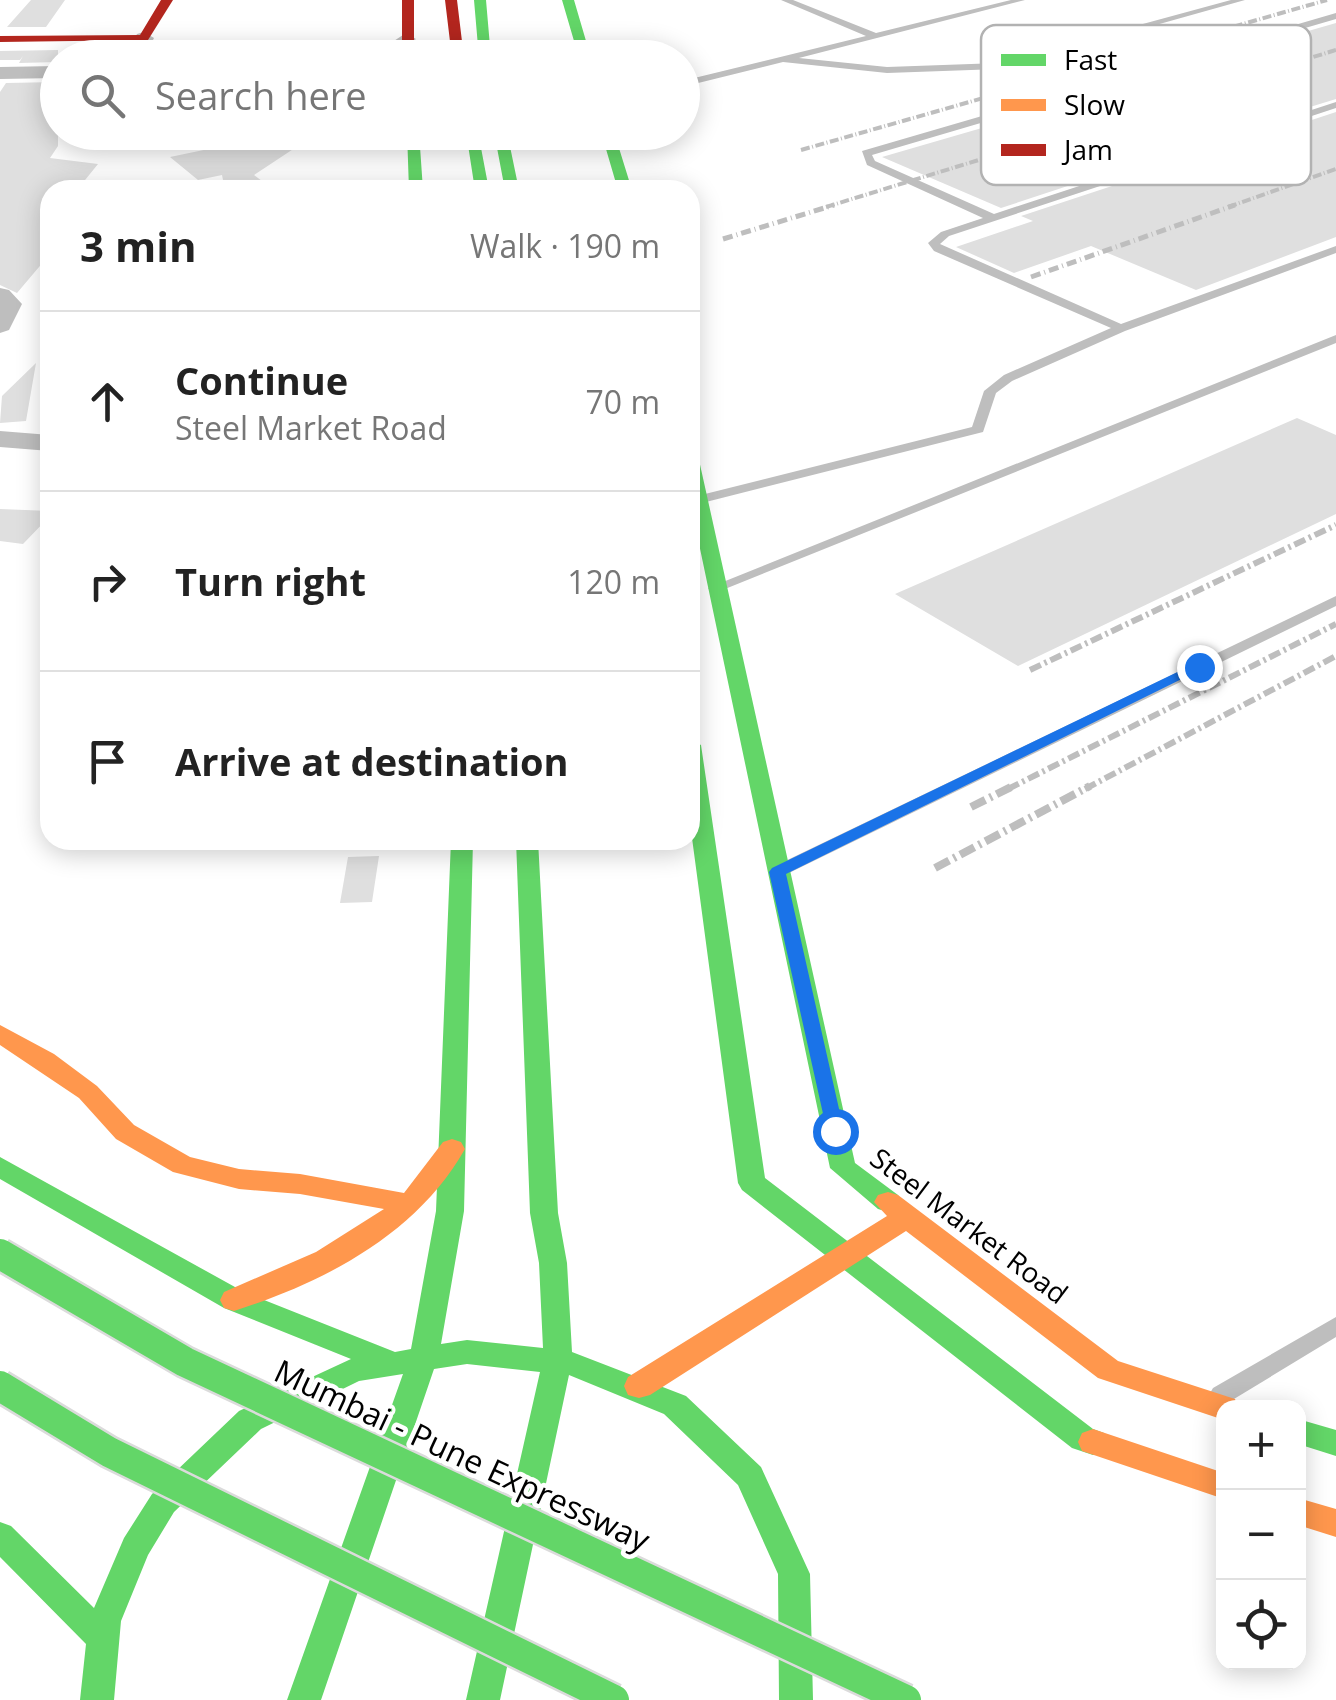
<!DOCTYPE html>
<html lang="en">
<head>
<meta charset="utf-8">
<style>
	body { margin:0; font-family:"Open Sans",sans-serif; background:#f6f6f6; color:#222 }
	.controls { position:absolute; right:30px; bottom:30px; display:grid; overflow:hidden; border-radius:20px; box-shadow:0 5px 25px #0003 }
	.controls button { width:90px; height:90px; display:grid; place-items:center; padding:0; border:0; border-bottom:2px solid #e0e0e0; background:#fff; color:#222; font:50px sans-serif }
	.stop { position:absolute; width:30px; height:30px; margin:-22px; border:8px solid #1a73e8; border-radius:50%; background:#fff }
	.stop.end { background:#1a73e8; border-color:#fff; box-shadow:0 2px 10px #0008 }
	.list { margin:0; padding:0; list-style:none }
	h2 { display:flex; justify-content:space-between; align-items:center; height:130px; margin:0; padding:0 40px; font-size:42px }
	h2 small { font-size:32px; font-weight:400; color:#767676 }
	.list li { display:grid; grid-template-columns:65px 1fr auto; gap:30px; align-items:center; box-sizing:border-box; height:180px; padding:0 40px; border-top:2px solid #e0e0e0 }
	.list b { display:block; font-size:38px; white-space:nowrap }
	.list p { margin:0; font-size:32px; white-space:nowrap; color:#767676 }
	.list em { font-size:32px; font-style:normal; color:#767676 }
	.icon { flex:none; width:55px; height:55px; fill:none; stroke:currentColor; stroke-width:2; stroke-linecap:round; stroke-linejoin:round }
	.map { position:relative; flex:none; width:1336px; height:1700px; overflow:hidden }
	.search { position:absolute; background:#fff; box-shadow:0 5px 25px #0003; left:40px; top:40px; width:660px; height:110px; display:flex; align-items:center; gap:25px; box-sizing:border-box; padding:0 35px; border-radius:55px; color:#767676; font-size:38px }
	.panel { position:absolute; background:#fff; box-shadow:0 5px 25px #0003; left:40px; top:180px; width:660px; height:670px; border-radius:30px }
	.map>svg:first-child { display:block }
	.building { fill:#dfdfdf }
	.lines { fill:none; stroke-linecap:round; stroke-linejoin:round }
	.lane { fill:#bebebe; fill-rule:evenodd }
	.street { fill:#bebebe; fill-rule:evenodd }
	.fast { fill:#63d668; fill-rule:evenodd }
	.slow { fill:#ff974d; fill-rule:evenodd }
	.jam { fill:#b3261e; fill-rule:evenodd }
	.rail-far3 { stroke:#bebebe; stroke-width:4; stroke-dasharray:9 2.5 1 2.5; stroke-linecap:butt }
	.rail-far2 { stroke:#bebebe; stroke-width:5; stroke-dasharray:10 4 1 4; stroke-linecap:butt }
	.rail-far1 { stroke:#bebebe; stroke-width:6; stroke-dasharray:12 4 2.5 4; stroke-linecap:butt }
	.rail { stroke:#bebebe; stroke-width:8; stroke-dasharray:16 5 2.5 5; stroke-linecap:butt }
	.fast-bridge-casing { stroke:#dbdbdb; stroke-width:35; stroke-linecap:butt }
	.fast-bridge { stroke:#63d668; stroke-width:30 }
	.route { fill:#1a73e8 }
	.labels { text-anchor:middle; stroke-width:9; stroke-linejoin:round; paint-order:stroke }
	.street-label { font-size:28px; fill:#000; stroke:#fff }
	.near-street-label { font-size:32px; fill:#000; stroke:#fff }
	.key { fill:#fff; stroke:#b2b2b2; stroke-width:2.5 }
	.key-label { font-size:28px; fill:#000 }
</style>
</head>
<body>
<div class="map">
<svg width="1336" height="1700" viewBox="0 0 1336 1700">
	<rect width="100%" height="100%" fill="#fff"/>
	<path class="building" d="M31,0H65L46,27H7Z
		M1336,23V99L1284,115L1163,73Z
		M58,50V62L19,63L23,56L20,60H0V51Z
		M1143,81L1262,122L1001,208L882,157Z
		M58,82V146L50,158L98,164L77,190H50V254L17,293L0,285V92L6,83Z
		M1336,112V237L1196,290L1091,246L1014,273L956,247L1033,221L1021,216Z
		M185,132H319L254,175L274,190H225L222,175L198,180L170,157L218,147Z
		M36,363L26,421L0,423L2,396Z
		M1297,418L1336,435V514L1018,666L895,594Z
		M0,509L50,511V516L23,544L0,541Z
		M379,856L372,902L340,903L348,857Z"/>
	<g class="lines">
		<path class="lane" d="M781,0H793L876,33L1011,0H1025L799,58L887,67L999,63L1231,0H1245L999,69L887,73L783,62L682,87V81L866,36Z
			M1336,13V19L1151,73L1284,119L1336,102V108L949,236L940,244L1121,324L1336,246V253L1125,331L1012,381L996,393L983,432L698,504L693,503V497L972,427L984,391L1004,375L1111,328L934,251L928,243L941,232L983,218L867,165L862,151ZM1141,76L1274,122L994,214L875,161L872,155Z
			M1336,335V343L720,591H710L708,588Z
			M1336,596V606L789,873H777L774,869L777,865Z
			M1336,1317V1337L1229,1402L1221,1404L1213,1402L1209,1395L1213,1388Z"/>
		<path class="street" d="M144,32L154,38L144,58H124L137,34Z
			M406,33L416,39L391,58H368Z
			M58,66V78L0,79V67Z
			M83,132H104L99,142H83Z
			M0,288L9,290L22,304L9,330L0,333Z
			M0,431L50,435V451L0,447Z"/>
		<path class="fast" d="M474,0H486L491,58H479Z
			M562,0H574L591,58H579Z
			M407,132H419L423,190H409Z
			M466,132H478L489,190H475Z
			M494,132H507L519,190H505Z
			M601,132H614L632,190H618Z
			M690,455L699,460L855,1163L898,1195L902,1202L898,1209L888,1212L878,1209L830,1168L690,501Z
			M690,739L701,745L765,1178L1093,1429L1104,1433L1108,1442L1104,1451L1093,1455L1072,1448L742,1190L738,1183L690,823Z
			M451,840H473L464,1211L441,1344L467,1340L543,1348L539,1263L530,1213L516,840H538L558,1213L567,1263L572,1352L686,1396L761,1467L810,1574L813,1700H779L778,1574L738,1485L664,1414L569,1375L500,1700H466L540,1372L467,1364L434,1369L321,1700H287L403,1374L359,1381L261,1429L174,1512L148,1555L121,1621L114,1700H80L86,1644L0,1557V1522L11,1526L94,1608L124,1538L152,1494L239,1411L351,1359L224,1308L0,1179V1157L244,1292L395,1352L411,1349L436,1211Z
			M1298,1419L1336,1430V1456L1298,1444Z"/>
		<path class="slow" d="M0,1025L54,1054L97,1086L134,1125L190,1157L239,1169L300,1174L404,1193L443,1142L452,1139L461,1142L465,1149C417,1234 325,1282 234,1311L224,1308L220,1300L224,1292L316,1252L384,1209L300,1194L239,1189L173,1172L116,1139L79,1098L0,1045Z
			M888,1192L898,1195L1118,1361L1235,1399L1239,1408H1224V1420L1098,1378L906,1231L650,1395L639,1398L628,1395L624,1386L628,1377L887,1216L874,1202L878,1195Z
			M1093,1429L1224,1473V1499L1082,1451L1078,1442L1082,1433Z
			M1298,1498L1336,1509V1537L1298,1525Z"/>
		<path class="jam" d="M161,0H173L148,40L0,42V36L140,35Z
			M402,0H414V58H402Z
			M445,0H457L464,58H452Z"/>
		<path class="rail-far3" d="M801,150L1327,0
			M826,207L1336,50
			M1228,207L1336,169"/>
		<path class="rail-far2" d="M723,239L834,205
			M1031,277L1235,205"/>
		<path class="rail-far1" d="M1030,670L1336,525
			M1008,789L1336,624
			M1085,789L1336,656"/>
		<path class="rail" d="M971,807L1013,786
			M935,868L1090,786"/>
		<defs>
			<path id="fast-bridge" d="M0,1254L185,1362L906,1700
				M0,1386L109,1452L614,1700"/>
		</defs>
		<use href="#fast-bridge" class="fast-bridge-casing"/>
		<use href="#fast-bridge" class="fast-bridge"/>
	</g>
	<path class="route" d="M1194,664L1206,667L786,874L844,1131L842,1136H828L769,872L772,868Z"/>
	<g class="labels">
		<g class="street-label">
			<text transform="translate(969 1226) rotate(37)" y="10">Steel Market Road</text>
		</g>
		<g class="near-street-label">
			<text transform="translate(462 1456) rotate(25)" y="11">Mumbai - Pune Expressway</text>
		</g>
	</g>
	<rect x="981" y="25" width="330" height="160" rx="15" class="key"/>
	<rect x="1001" y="54" width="45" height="12" fill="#63d668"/>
	<rect x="1001" y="99" width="45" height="12" fill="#ff974d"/>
	<rect x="1001" y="144" width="45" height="12" fill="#b3261e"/>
	<g class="key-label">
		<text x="1064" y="70">Fast</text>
		<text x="1064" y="115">Slow</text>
		<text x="1064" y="160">Jam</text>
	</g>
</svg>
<div class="controls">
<button>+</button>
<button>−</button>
<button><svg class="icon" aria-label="locate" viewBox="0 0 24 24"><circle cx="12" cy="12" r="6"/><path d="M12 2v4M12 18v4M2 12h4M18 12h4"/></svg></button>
</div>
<div class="stop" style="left:835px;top:1131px"></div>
<div class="stop end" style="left:1199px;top:667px"></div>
<div class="search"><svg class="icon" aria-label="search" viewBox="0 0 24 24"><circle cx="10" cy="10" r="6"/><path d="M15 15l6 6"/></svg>Search here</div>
<section class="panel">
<h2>3 min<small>Walk · 190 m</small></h2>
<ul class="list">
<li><svg class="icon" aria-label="ahead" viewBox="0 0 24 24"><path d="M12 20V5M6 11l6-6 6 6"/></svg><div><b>Continue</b><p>Steel Market Road</p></div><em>70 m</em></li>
<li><svg class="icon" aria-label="right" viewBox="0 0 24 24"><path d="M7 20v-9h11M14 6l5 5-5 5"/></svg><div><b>Turn right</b></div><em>120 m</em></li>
<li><svg class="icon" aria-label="arrive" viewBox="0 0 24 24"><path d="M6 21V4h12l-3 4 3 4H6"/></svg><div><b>Arrive at destination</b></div></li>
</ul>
</section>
</div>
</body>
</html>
